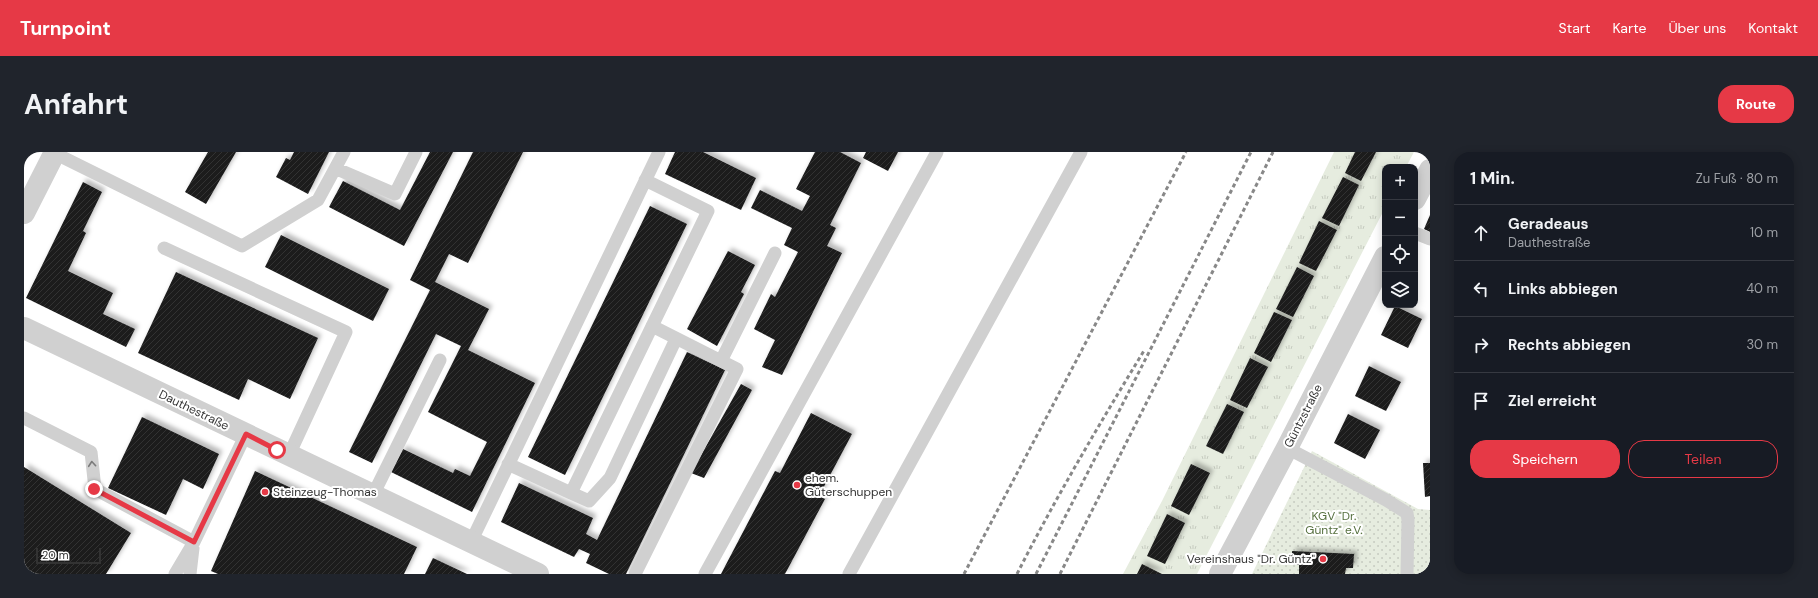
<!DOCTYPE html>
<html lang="de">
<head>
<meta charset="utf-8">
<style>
	body { margin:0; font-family:"DM Sans",sans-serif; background:#20242c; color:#f1f3f6 }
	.controls { position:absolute; right:12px; top:12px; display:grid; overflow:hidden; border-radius:8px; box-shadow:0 2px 10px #0003 }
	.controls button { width:36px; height:36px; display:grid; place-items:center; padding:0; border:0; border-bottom:1px solid #363941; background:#171b24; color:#f1f3f6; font:20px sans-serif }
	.scale { position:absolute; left:12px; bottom:10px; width:65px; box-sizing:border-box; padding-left:4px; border:2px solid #333; border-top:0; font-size:11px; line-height:14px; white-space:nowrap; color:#333; -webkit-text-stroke:3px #fff; paint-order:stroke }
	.stop { position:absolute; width:12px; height:12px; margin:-9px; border:3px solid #e63946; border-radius:50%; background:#fff }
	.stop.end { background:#e63946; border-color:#fff; box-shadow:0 1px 4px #0008 }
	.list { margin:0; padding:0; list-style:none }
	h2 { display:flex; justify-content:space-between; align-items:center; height:52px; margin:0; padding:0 16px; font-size:17px }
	h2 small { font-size:13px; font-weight:400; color:#9ea1a6 }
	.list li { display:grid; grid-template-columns:26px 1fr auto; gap:12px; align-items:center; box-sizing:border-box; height:56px; padding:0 16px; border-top:1px solid #363941 }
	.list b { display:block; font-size:15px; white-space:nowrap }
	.list p { margin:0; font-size:13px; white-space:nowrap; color:#9ea1a6 }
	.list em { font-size:13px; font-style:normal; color:#9ea1a6 }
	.actions { display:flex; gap:8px; padding:12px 16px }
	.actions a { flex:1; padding:9px 0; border:1px solid #e63946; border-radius:16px; text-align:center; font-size:14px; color:#e63946 }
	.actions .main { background:#e63946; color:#fff }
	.icon { flex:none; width:22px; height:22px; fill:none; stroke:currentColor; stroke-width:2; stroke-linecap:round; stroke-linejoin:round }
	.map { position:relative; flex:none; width:1406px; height:422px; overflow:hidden; border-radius:16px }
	header { display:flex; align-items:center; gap:24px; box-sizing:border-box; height:56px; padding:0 20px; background:#e63946; color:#fff }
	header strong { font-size:19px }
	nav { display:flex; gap:22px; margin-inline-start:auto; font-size:14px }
	.intro { display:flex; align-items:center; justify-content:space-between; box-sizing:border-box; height:96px; padding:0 24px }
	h1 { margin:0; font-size:28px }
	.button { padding:10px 18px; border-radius:16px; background:#e63946; color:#fff; font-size:14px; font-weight:700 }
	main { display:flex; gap:24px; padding:0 24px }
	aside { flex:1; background:#171b24; border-radius:16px; box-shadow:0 2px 10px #0003 }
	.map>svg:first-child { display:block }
	.grass { fill:url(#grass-tufts) }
	.garden { fill:url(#garden-dots) }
	.building { fill:url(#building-hatch); filter:url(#shadow) }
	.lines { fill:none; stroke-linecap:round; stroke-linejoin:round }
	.lane { stroke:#d0d0d0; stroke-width:13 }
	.street { stroke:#d0d0d0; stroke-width:22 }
	.rail { stroke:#888; stroke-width:3; stroke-dasharray:4 3; stroke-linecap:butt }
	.oneway { stroke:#7a7a7a }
	.route { stroke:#e63946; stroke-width:5 }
	.poi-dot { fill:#e63946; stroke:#fff; stroke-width:1.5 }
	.labels { text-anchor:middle; stroke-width:4; stroke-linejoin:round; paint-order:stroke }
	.street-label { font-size:12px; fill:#333; stroke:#fff }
	.poi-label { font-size:12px; fill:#333; stroke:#fff; text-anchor:start }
	.park-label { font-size:12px; fill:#56703f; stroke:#fff }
</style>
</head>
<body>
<header>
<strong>Turnpoint</strong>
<nav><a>Start</a><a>Karte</a><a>Über uns</a><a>Kontakt</a></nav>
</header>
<div class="intro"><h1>Anfahrt</h1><a class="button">Route</a></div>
<main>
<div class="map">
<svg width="1406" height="422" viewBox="0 0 1406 422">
	<defs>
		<pattern id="grass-tufts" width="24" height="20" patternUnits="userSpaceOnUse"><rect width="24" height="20" fill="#e6ecdf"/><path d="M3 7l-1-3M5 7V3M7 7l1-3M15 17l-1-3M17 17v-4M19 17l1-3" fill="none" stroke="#c6cbc0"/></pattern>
		<pattern id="garden-dots" width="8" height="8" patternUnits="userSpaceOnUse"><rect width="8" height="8" fill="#e6ecdf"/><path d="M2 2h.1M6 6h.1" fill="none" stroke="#c6cbc0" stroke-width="1.8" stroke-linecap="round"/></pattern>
		<pattern id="building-hatch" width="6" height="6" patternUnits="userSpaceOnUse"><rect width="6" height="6" fill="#1a1a1a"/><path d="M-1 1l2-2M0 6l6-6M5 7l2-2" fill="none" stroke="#333"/></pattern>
		<filter id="shadow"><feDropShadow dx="3.5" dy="-3.5" stdDeviation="2" flood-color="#0004"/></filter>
	</defs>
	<rect width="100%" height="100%" fill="#fff"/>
	<path class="grass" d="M1310,0H1390L1382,15H1361V56L1173,422H1099L1138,349Z"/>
	<path class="garden" d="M1288,299L1394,357L1406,358V422H1228Z"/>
	<path class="building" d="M184,0H212L182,52L161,40Z
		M270,0H305L284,42L252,25L262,6L266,8Z
		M406,0H429L380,94L305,55L319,29L376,58Z
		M449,0H499L444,111L425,102L411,130L465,157L444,198L511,231L448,360L367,320L379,297L429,321L431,317L446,324L463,290L404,260L437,194L412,182L348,311L325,300L406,138L386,128Z
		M651,0H679L732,26L717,58L641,22Z
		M791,0H816L837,11L806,73L812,76L803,94L818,101L758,223L738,215L751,188L730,177L747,142L751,145L774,100L760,93L768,76L727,56L736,38L778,59L786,44L772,37Z
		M842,0H874L864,19L839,6Z
		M1331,0H1352L1337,29L1321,21Z
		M1319,25L1335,33L1315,74L1298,66Z
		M59,30L78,40L59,79L62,81L44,119L89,141L79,162L111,177L102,195L2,146Z
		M626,54L663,72L541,323L504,305Z
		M1406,63V80L1400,77Z
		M1295,69L1313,78L1292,119L1275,111Z
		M257,83L365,137L349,169L241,115Z
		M704,99L731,113L717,140L720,142L693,194L663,177Z
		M1273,115L1290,124L1269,165L1252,157Z
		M152,120L294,186L266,247L224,227L215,248L114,201Z
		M1371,154L1398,167L1384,196L1357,183Z
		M1250,160L1268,168L1247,210L1230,201Z
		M663,200L701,218L602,422H585L562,411L566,402L555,397L550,405L477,370L495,331L569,366L562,382L573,388Z
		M1226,206L1244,215L1223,256L1206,248Z
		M1345,214L1377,230L1362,259L1331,244Z
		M717,232L728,238L680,326L667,321Z
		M1203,252L1220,260L1199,302L1182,294Z
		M787,261L828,282L795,344L801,347L761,422H697L751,319L756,321Z
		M1324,262L1356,278L1341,307L1310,291Z
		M118,265L195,302L179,337L159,327L142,363L84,336Z
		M1399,311H1406V344L1401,345Z
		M1167,312L1186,321L1165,363L1147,354Z
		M0,315L107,381L82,422H0Z
		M231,319L393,395L380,422H194L187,419Z
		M1143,362L1161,371L1141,412L1123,404Z
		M1268,399L1330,402L1329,416H1322L1321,422H1275V413H1268Z
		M409,406L443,422H401Z
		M1118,412L1138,422H1113Z"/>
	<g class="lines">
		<path class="lane" d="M30,1L218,94L294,48L320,0
			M313,17L371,42L392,0
			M1391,81L1406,87
			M140,96L322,180L265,303
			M697,209L751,101
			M0,266L67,300L71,337L170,390
			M1263,296L1362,348L1383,361L1384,368L1383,422
			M484,312L547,341L684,59L621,28
			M547,341L565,349L586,326L652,187
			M349,343L416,208
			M447,390L635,0
			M151,422L170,390L222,282
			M166,422L169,396
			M611,422L713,217L628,174
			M681,422L913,0
			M825,422L1057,0"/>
		<path class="street" d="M1391,47L1406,18
			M0,61L31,0
			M0,176L514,422
			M1196,422L1263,296L1361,105"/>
		<path class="rail" d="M940,422L1162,0
			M993,422C1032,345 1076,271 1121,197
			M1012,422L1227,0
			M1036,422L1249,0"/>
	</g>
	<defs><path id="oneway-chevron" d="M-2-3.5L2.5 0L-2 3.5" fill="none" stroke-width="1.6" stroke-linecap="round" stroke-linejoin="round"/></defs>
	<use class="oneway" href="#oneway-chevron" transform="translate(68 312) rotate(-95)"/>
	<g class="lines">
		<path class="route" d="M70,337L170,390L222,282L253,298"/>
	</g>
	<g class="poi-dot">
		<circle cx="773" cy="333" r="4"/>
		<circle cx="241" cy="340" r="4"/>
		<circle cx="1299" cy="407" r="4"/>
	</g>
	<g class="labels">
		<g class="street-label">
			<text transform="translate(170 258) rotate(26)" y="4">Dauthestraße</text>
			<text transform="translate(1279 264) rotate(-63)" y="4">Güntzstraße</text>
		</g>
		<g class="poi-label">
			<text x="781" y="330">ehem.<tspan x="781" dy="14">Güterschuppen</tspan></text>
			<text x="249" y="344">Steinzeug-Thomas</text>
			<text x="1291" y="411" text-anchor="end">Vereinshaus "Dr. Güntz"</text>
		</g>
		<g class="park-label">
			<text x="1310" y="368">KGV "Dr.<tspan x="1310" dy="14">Güntz" e.V.</tspan></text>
		</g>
	</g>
</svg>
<div class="controls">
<button>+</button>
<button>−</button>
<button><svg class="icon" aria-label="locate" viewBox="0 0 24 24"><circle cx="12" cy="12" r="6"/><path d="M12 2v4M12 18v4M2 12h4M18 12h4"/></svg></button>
<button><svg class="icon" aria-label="layers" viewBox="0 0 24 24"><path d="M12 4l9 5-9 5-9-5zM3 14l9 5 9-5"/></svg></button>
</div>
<div class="scale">20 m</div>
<div class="stop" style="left:253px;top:298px"></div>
<div class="stop end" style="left:70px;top:337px"></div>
</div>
<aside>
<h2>1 Min.<small>Zu Fuß · 80 m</small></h2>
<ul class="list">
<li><svg class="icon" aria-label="ahead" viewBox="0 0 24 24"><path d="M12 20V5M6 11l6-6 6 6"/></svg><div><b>Geradeaus</b><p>Dauthestraße</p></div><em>10 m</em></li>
<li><svg class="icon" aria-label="left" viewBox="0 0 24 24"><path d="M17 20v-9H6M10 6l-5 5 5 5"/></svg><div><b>Links abbiegen</b></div><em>40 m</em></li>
<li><svg class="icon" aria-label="right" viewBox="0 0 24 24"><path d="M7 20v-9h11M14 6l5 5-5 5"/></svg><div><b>Rechts abbiegen</b></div><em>30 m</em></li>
<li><svg class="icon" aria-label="arrive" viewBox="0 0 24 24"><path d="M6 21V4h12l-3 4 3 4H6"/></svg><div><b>Ziel erreicht</b></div></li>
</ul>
<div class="actions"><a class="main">Speichern</a><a>Teilen</a></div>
</aside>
</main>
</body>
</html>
